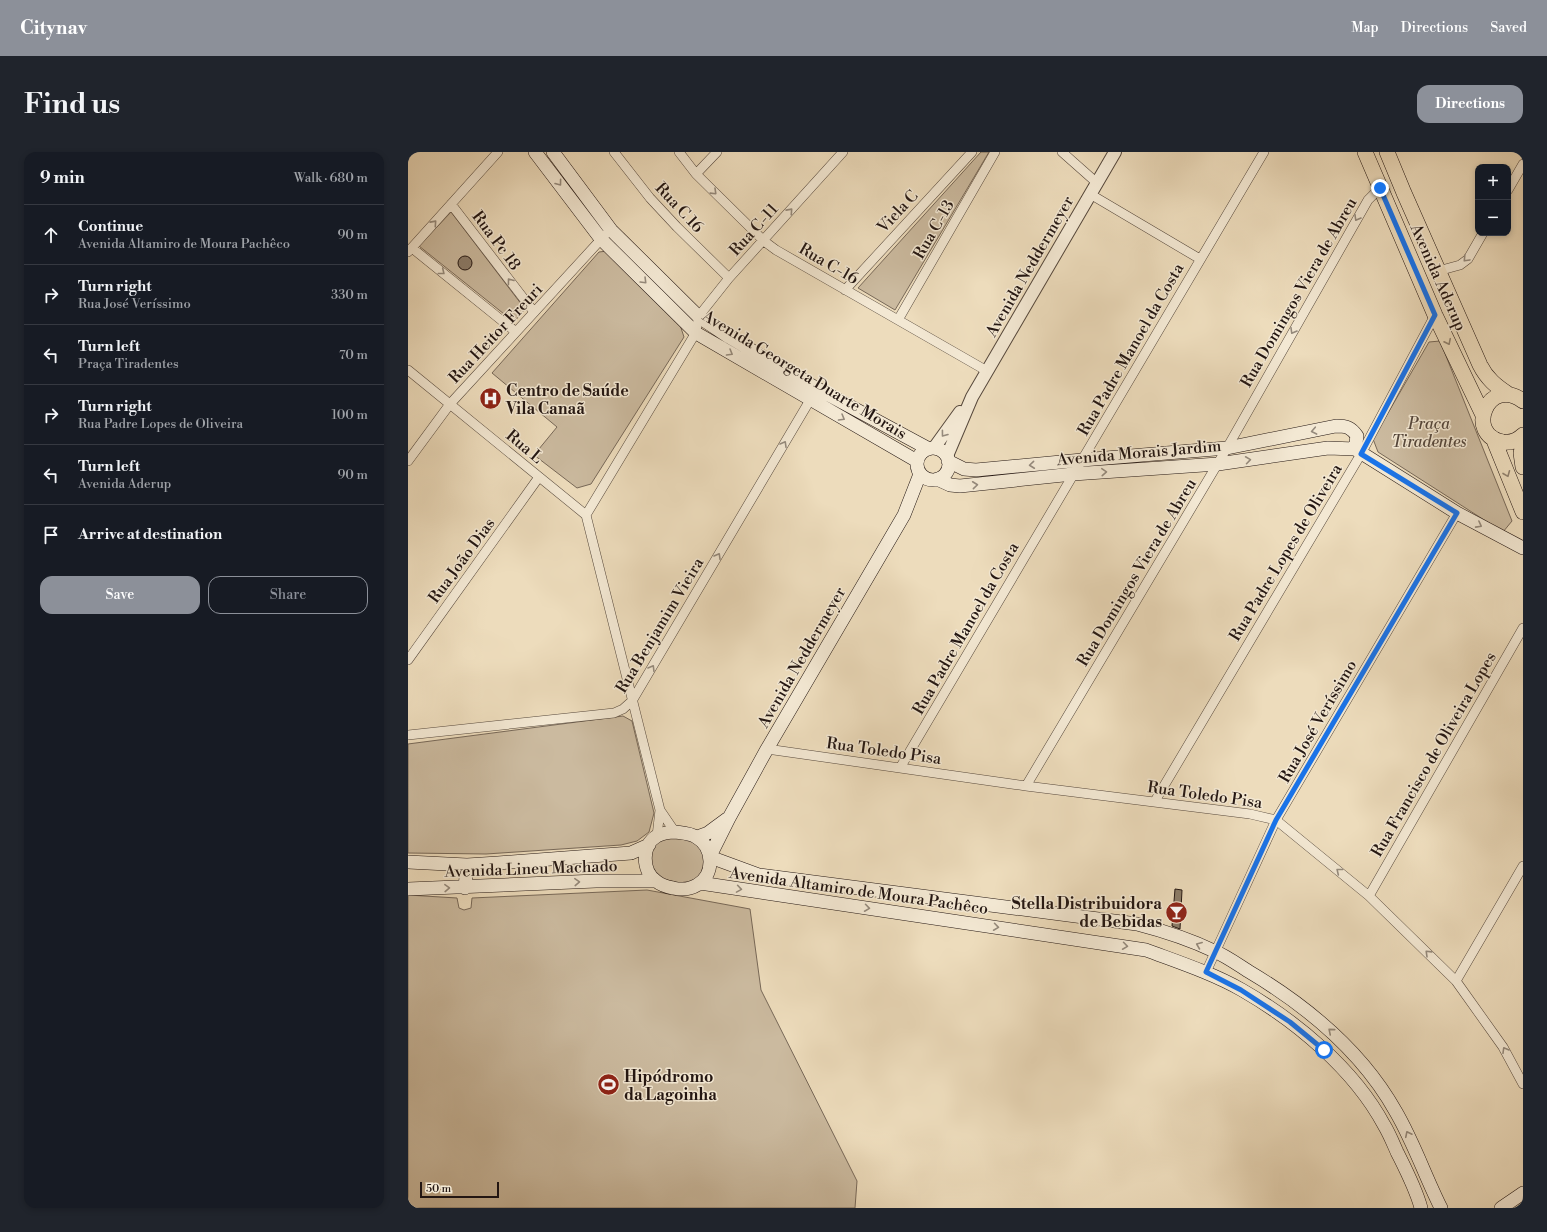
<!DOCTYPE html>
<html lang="en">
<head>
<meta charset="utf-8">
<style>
	body { margin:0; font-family:"Libre Bodoni",serif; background:#20242c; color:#f1f3f6 }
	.controls { position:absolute; right:12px; top:12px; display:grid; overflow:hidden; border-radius:8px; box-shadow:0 2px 6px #0003 }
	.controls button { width:36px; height:36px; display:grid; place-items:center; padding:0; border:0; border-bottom:1px solid #363941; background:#171b24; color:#f1f3f6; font:20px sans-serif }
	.scale { position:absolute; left:12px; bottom:10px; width:79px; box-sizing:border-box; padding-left:4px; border:2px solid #231612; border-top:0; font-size:11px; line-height:14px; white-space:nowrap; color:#231612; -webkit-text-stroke:3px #f3e8d3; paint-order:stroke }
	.stop { position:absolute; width:12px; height:12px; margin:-9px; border:3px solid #1a73e8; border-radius:50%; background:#fff }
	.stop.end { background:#1a73e8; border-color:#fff; box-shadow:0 1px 4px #0008 }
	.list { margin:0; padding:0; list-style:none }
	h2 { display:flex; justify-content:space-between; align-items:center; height:52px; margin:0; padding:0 16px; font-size:17px }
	h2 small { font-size:13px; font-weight:400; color:#9ea1a6 }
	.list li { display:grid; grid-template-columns:26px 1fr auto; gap:12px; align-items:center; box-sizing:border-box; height:60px; padding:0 16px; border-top:1px solid #363941 }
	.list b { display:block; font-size:15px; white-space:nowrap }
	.list p { margin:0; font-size:13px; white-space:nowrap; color:#9ea1a6 }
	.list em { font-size:13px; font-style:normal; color:#9ea1a6 }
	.actions { display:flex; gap:8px; padding:12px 16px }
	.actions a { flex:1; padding:9px 0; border:1px solid #8c9099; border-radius:12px; text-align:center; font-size:14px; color:#8c9099 }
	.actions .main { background:#8c9099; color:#fff }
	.icon { flex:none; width:22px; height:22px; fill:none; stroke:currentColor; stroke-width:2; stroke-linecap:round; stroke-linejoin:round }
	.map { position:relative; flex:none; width:1115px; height:1056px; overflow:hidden; border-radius:12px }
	header { display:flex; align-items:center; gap:24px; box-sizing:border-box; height:56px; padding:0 20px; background:#8c9099; color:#fff }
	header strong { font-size:19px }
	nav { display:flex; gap:22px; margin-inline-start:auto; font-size:14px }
	.intro { display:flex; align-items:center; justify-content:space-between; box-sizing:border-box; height:96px; padding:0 24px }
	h1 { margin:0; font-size:28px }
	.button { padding:10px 18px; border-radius:12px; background:#8c9099; color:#fff; font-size:14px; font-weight:700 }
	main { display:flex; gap:24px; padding:0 24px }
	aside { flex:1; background:#171b24; border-radius:12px; box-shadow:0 2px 6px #0003 }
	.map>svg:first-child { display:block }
	.green { fill:#cbba9f; stroke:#776858 }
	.building { fill:#8c7d6a; stroke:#231612 }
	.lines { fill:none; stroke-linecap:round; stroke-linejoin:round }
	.minor-casing { stroke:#56483c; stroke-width:10 }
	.tertiary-casing { stroke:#56483c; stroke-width:14 }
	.secondary-casing { stroke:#231612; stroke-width:14 }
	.primary-casing { stroke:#231612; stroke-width:16 }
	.minor { stroke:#f3e8d3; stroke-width:9 }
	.tertiary { stroke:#f3e8d3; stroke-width:12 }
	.secondary { stroke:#f3e8d3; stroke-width:13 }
	.primary { stroke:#eddcbc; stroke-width:15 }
	.oneway { stroke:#958a7c }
	.oneway2 { stroke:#928370 }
	.route { stroke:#1a73e8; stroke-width:5 }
	.labels { text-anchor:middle; stroke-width:3; stroke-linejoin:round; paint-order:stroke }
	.street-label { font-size:16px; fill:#231612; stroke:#f3e8d3 }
	.poi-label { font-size:16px; font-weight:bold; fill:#231612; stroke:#f3e8d3; text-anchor:start }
	.park-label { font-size:16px; font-style:italic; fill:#55473c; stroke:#f3e8d3 }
</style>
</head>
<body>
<header>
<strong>Citynav</strong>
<nav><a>Map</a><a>Directions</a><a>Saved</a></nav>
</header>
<div class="intro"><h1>Find us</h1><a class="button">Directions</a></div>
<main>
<aside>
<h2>9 min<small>Walk · 680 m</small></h2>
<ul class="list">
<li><svg class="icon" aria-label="ahead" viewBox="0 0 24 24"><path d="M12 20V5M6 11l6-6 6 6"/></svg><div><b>Continue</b><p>Avenida Altamiro de Moura Pachêco</p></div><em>90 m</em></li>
<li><svg class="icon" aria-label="right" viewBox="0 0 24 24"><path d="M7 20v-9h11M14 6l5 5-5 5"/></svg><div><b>Turn right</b><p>Rua José Veríssimo</p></div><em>330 m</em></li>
<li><svg class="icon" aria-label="left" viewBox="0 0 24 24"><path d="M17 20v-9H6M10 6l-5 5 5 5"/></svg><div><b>Turn left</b><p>Praça Tiradentes</p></div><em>70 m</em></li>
<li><svg class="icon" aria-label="right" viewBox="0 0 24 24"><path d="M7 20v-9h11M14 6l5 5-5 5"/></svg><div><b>Turn right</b><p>Rua Padre Lopes de Oliveira</p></div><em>100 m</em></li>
<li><svg class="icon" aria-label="left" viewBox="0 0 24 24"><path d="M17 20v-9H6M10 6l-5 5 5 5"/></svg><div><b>Turn left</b><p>Avenida Aderup</p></div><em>90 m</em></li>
<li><svg class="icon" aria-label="arrive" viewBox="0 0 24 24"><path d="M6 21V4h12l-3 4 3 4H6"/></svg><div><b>Arrive at destination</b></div></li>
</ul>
<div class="actions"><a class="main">Save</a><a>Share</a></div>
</aside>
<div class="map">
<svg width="1115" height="1056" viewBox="0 0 1115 1056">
	<rect width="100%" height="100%" fill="#eddcbc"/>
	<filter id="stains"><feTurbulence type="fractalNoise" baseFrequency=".005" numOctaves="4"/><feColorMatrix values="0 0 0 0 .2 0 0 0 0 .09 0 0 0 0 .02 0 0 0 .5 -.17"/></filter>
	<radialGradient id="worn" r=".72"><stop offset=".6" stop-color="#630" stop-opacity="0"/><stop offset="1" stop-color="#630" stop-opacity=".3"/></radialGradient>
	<path class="green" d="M573,0H581L487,158L450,136Z
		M43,60L117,157L106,170L11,94Z
		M199,99L272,173L276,185L183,332L169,336L126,303L149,275L84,221L191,100Z
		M1032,189L1104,369L1095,380L970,300L965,287L1021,190Z
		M215,564L224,569L246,661L241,680L229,689L213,693L78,702L0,701V592Z
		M258,682L290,690L299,713L292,727L275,732L251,726L243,715L244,693Z
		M239,738L342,757L353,838L449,1029L447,1056H0V743L49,746L51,756L56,758L63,756L64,746Z"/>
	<path class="building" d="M50 111a7 7 0 1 1 14 0a7 7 0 1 1-14 0Z
		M767,737L774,738L772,777L764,774Z"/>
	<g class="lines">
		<defs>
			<path id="minor" d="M206,0L242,46L269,75L321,126
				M271,0L288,22L356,89L368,98L579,219
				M654,0L689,31
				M288,22L309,0
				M1100,38L1115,12
				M682,42L792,107
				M43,52L126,160
				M4,96L108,180
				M0,100L90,0
				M1030,119L1052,113L1060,107L1075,81
				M437,138L564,0
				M490,168L587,0
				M0,218L178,363
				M0,309L42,252L197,83
				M178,363L287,182L291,165L294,160L321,126L435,0
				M178,363L252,658L249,684
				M0,508L131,325
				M0,583L206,561L215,557L224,549L405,243
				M359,597L618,634L842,662L868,668L961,744L1048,829L1095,895L1115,932
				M492,616L856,0
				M618,634L819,296L960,48L972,36
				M747,649L953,302L1027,163
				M252,658L267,680
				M961,744L1115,476
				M798,820L868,668L1049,361
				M1048,829L1115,714"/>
			<path id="tertiary" d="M526,296L552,260
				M539,304L564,245L707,0"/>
			<path id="secondary" d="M127,0L193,87L288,181L509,309
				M145,0L203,78L291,165L321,185L408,236L521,297
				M509 312a16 16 0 1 1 32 0a16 16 0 1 1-32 0Z
				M947,297L1049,361L1115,396
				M540,309L556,317L568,318L674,308L819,296L928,274C938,274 943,275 949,284L947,297
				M529,327L542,333L552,334L665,322L810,312L920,296L947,297
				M267,680C274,681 282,681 288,685C306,695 307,723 289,733C281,738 274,738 265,736C259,735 253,733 248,729C234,719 233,693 249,684C255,681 261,680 267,680Z
				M289,685L300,681L319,667
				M302,704L321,666L359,597L496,363L512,322
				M302,705L351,723L729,772C756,779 781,787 806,799C818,804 829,812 840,819C899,854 954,899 988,960C1006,991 1017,1024 1033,1056
				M0,710L59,713L90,711L223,701L241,693
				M292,731L738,798C770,810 804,821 834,838C888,869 946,917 976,973C981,981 985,991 989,1000C998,1018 1008,1037 1013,1056
				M57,736L59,713
				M0,737L188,729H247
				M1093,1056L1115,1041"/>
			<path id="primary" d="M957,0L1027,163L1075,263
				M979,0L996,41L1072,213C1079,227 1088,234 1100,242
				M1115,249C1080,223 1056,283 1095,290C1103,291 1110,288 1115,283
				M1085,286L1115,360
				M1115,293L1113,301L1115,315"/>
		</defs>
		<use href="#minor" class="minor-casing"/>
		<use href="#tertiary" class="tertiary-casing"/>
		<use href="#secondary" class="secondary-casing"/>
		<use href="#primary" class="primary-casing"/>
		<use href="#minor" class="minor"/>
		<use href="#tertiary" class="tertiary"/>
		<use href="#secondary" class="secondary"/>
		<use href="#primary" class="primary"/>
	</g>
	<defs><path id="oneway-chevron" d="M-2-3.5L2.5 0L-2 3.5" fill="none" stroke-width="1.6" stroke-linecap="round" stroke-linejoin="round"/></defs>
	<g class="oneway">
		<use href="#oneway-chevron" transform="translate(151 31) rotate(53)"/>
		<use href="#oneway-chevron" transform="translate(306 40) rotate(44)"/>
		<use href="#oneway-chevron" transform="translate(382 59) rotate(-48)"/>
		<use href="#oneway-chevron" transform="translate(949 66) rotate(120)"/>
		<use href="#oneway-chevron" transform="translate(26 71) rotate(-48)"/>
		<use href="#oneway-chevron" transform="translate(1058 107) rotate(133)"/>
		<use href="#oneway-chevron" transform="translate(34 120) rotate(39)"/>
		<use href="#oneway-chevron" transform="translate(102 129) rotate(-127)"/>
		<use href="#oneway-chevron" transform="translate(236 129) rotate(45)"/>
		<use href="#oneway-chevron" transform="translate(885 179) rotate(120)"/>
		<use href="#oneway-chevron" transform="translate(322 201) rotate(30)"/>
		<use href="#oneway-chevron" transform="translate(434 266) rotate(30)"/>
		<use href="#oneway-chevron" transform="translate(906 279) rotate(169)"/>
		<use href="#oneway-chevron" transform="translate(536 282) rotate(127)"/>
		<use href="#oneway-chevron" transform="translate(376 292) rotate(-60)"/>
		<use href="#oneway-chevron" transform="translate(840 308) rotate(-8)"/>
		<use href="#oneway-chevron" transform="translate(624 313) rotate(174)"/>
		<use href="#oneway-chevron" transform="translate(696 320) rotate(-4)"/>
		<use href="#oneway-chevron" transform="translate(567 333) rotate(-6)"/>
		<use href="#oneway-chevron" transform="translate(1071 373) rotate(28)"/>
		<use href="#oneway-chevron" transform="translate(310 404) rotate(-60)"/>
		<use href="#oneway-chevron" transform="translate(244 516) rotate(-59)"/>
		<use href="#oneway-chevron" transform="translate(931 719) rotate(-141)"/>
		<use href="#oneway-chevron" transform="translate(169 730) rotate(-3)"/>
		<use href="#oneway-chevron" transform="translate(39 736) rotate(-2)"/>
		<use href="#oneway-chevron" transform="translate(331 737) rotate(9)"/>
		<use href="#oneway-chevron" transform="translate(459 756) rotate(8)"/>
		<use href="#oneway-chevron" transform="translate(588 775) rotate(8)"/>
		<use href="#oneway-chevron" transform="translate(791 793) rotate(-158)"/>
		<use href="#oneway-chevron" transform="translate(717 794) rotate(8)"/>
		<use href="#oneway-chevron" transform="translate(1020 801) rotate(-136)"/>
		<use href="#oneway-chevron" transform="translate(923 879) rotate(-140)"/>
		<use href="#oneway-chevron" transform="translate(1097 898) rotate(-120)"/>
		<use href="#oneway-chevron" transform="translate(1000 982) rotate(-116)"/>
	</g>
	<g class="oneway2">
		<use href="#oneway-chevron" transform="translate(1040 190) rotate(64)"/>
		<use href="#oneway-chevron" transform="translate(1099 322) rotate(68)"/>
	</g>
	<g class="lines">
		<path class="route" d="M916,898L882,870L833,838L798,820L868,668L1049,361L953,302L1027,163L972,36"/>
	</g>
	<defs>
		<symbol id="hospital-disc" viewBox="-11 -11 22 22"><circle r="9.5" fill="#8f2418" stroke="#f3e8d3"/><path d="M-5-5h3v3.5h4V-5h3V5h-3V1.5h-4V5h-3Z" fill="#fff"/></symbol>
		<symbol id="bar-disc" viewBox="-11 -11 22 22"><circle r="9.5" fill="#8f2418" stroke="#f3e8d3"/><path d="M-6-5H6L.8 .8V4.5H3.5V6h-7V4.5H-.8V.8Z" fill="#fff"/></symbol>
		<symbol id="stadium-disc" viewBox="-11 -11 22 22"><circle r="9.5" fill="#8f2418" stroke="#f3e8d3"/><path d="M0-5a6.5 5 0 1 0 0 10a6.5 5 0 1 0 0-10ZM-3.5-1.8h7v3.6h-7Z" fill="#fff"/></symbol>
	</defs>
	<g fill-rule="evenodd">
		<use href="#hospital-disc" x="70" y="234" width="25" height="25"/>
		<use href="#bar-disc" x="756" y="748" width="25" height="25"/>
		<use href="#stadium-disc" x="188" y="920" width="25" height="25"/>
	</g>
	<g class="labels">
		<g class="street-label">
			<text transform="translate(272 55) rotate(47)" y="6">Rua C 16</text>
			<text transform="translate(489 59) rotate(-47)" y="6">Viela C</text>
			<text transform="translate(345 77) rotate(-48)" y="6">Rua C-11</text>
			<text transform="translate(525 77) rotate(-60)" y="6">Rua C-13</text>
			<text transform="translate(89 88) rotate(53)" y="6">Rua Pc 18</text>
			<text transform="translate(421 111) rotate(30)" y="6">Rua C-16</text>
			<text transform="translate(621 114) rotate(-60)" y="6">Avenida Neddermeyer</text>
			<text transform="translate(1031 125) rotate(66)" y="6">Avenida Aderup</text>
			<text transform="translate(890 140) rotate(-60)" y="6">Rua Domingos Viera de Abreu</text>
			<text transform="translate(87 181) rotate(-47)" y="6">Rua Heitor Freuri</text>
			<text transform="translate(722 197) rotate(-60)" y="6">Rua Padre Manoel da Costa</text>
			<text transform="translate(397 222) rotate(31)" y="6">Avenida Georgeta Duarte Morais</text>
			<text transform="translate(117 294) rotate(40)" y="6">Rua L</text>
			<text transform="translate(731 300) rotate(-5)" y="6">Avenida Morais Jardim</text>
			<text transform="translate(877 400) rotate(-59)" y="6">Rua Padre Lopes de Oliveira</text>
			<text transform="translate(53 408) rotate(-54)" y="6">Rua João Dias</text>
			<text transform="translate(728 420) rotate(-59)" y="6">Rua Domingos Viera de Abreu</text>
			<text transform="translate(251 473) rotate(-59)" y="6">Rua Benjamim Vieira</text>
			<text transform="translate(557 476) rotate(-60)" y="6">Rua Padre Manoel da Costa</text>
			<text transform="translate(393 505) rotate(-60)" y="6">Avenida Neddermeyer</text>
			<text transform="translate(909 569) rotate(-60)" y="6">Rua José Veríssimo</text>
			<text transform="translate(476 598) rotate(8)" y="6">Rua Toledo Pisa</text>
			<text transform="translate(1025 602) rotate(-60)" y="6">Rua Francisco de Oliveira Lopes</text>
			<text transform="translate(797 642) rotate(8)" y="6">Rua Toledo Pisa</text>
			<text transform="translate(123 716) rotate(-2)" y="6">Avenida Lineu Machado</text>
			<text transform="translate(451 738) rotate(8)" y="6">Avenida Altamiro de Moura Pachêco</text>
		</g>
		<g class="poi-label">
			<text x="98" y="244">Centro de Saúde<tspan x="98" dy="18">Vila Canaã</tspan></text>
			<text x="754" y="757" text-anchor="end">Stella Distribuidora<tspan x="754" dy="18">de Bebidas</tspan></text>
			<text x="216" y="930">Hipódromo<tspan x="216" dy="18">da Lagoinha</tspan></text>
		</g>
		<g class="park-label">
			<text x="1021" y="277">Praça<tspan x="1021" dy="18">Tiradentes</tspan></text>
		</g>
	</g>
	<rect width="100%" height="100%" filter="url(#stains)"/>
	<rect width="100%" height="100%" fill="url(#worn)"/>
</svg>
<div class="controls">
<button>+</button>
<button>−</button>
</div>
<div class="scale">50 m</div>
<div class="stop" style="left:916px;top:898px"></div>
<div class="stop end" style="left:972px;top:36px"></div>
</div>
</main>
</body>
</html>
